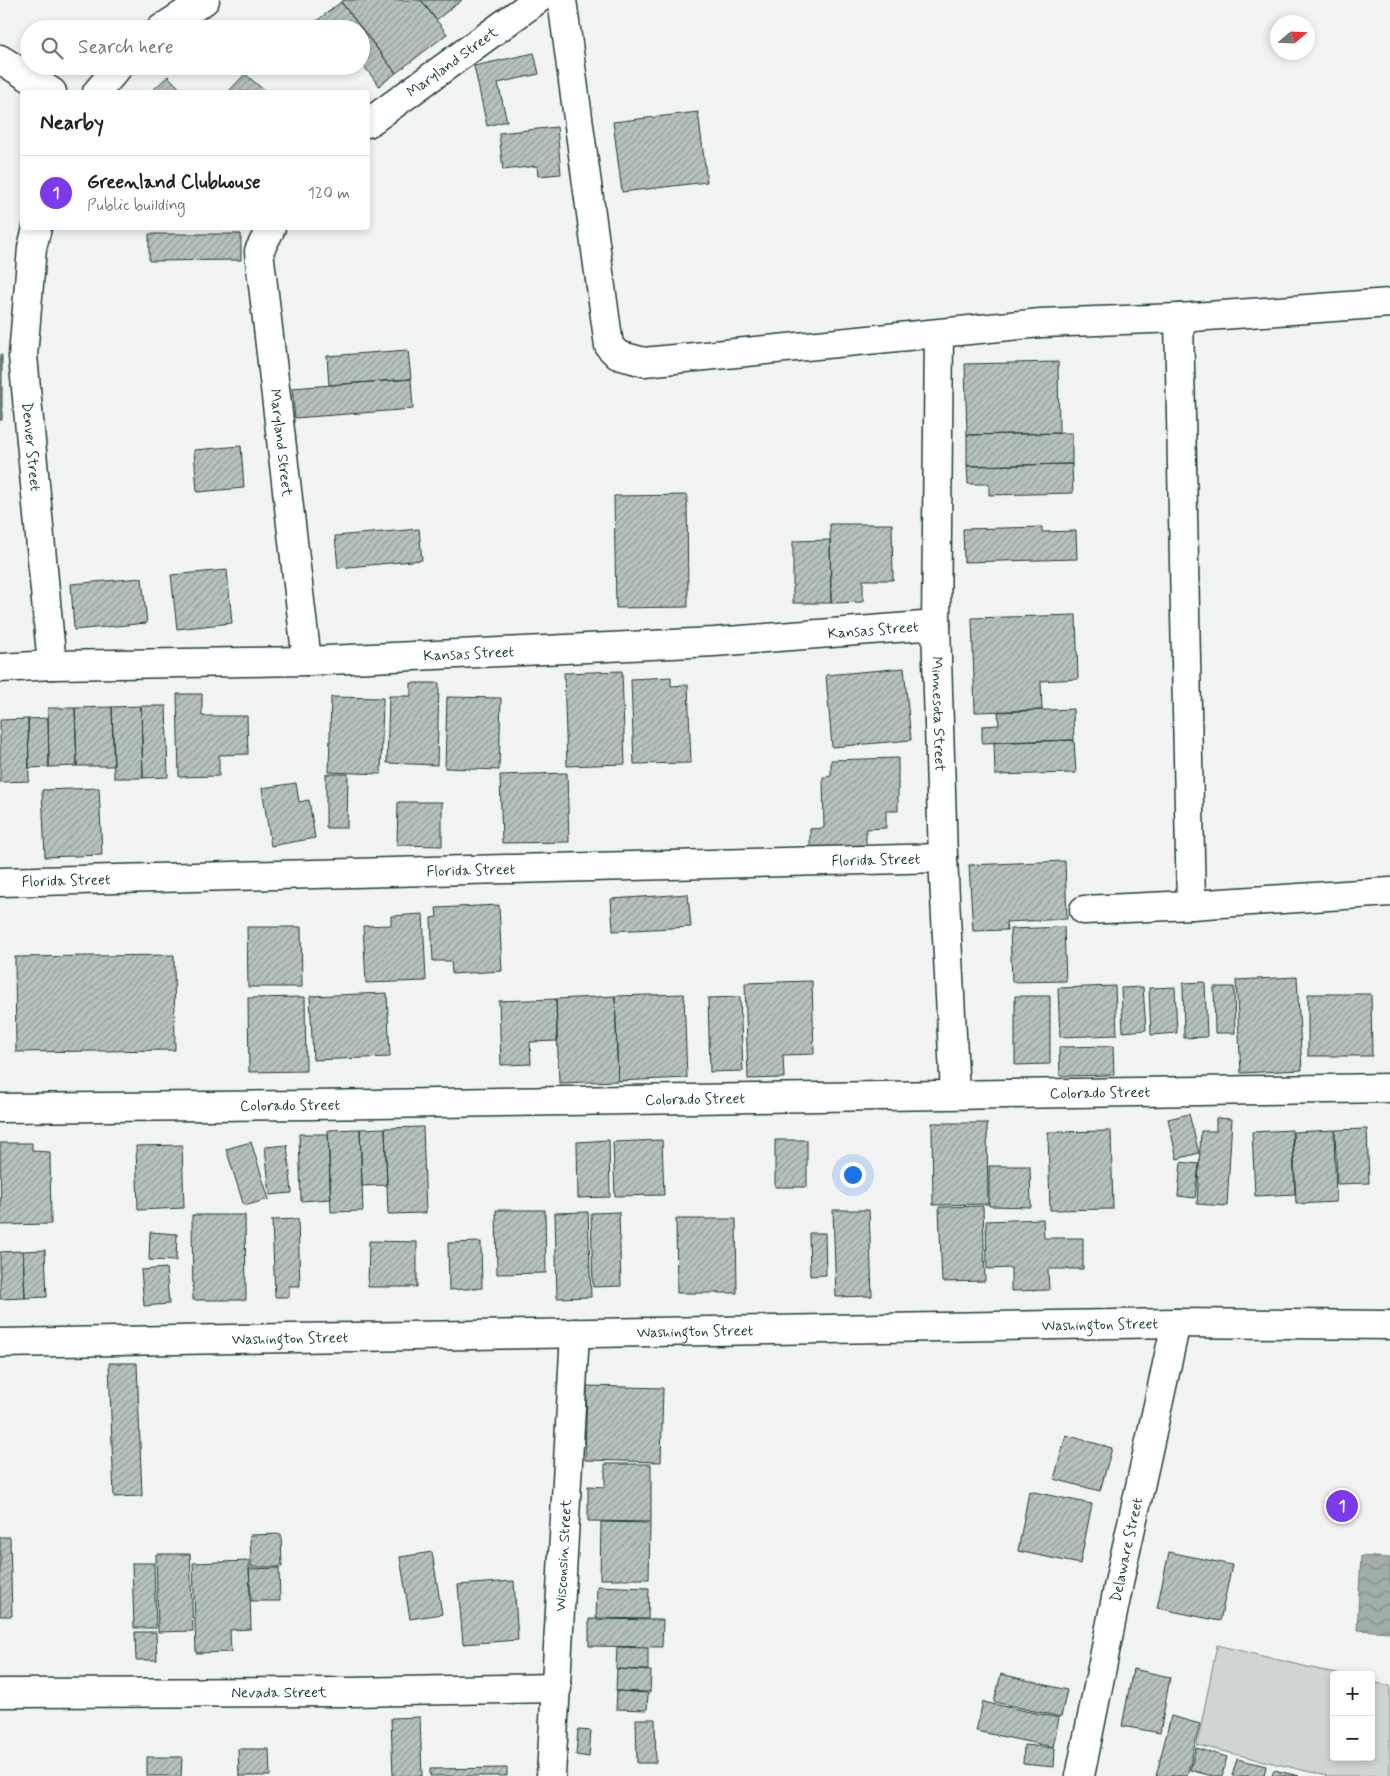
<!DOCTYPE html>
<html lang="en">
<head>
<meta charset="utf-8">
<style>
	body { margin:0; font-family:Mynerve,sans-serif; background:#f6f6f6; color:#222 }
	.controls { position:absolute; right:15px; bottom:15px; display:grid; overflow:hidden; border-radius:5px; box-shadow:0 2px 8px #0003 }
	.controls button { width:45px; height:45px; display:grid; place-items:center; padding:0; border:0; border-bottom:1px solid #e0e0e0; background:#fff; color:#222; font:25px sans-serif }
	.compass { position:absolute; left:1270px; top:15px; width:45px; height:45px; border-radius:50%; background:#fff; box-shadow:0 2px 8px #0003; rotate:71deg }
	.you { position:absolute; left:852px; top:1174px; width:18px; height:18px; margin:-12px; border:4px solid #fff; border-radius:50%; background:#1a73e8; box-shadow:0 0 0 8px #1a73e833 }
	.badge { display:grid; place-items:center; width:32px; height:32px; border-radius:50%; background:#7c3aed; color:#fff; font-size:16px; font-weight:700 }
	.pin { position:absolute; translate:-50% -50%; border:2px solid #fff; box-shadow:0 1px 5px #0006 }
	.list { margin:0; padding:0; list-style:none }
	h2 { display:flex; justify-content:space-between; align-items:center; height:65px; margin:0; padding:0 20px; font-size:21px }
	h2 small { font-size:16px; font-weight:400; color:#767676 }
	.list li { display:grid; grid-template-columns:32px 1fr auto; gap:15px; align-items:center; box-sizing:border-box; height:75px; padding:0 20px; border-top:1px solid #e0e0e0 }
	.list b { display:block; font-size:19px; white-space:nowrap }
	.list p { margin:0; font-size:16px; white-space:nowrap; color:#767676 }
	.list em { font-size:16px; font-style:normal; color:#767676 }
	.icon { flex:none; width:28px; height:28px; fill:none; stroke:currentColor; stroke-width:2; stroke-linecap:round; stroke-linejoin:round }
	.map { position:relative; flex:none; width:1390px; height:1776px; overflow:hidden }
	.search { position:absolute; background:#fff; box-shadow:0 2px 8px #0003; left:20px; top:20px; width:350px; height:55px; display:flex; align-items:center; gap:12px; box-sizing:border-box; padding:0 18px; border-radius:28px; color:#767676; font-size:19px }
	.panel { position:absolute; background:#fff; box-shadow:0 2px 8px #0003; left:20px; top:90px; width:350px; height:140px; border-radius:5px }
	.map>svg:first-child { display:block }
	.green { fill:#ced5d3; stroke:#768984 }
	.water { fill:url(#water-waves); stroke:#6d807b }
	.building { fill:url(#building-hatch); stroke:#1f3d34 }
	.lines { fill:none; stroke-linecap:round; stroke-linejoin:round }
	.minor-casing { stroke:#1f3d34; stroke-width:31 }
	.minor { stroke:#fff; stroke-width:28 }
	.labels { text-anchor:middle; stroke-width:4; stroke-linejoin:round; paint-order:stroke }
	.street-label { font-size:15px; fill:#1f3d34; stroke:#fff }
</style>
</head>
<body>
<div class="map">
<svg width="1390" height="1776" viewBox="0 0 1390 1776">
	<defs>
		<pattern id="water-waves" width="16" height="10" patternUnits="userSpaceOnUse" patternTransform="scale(1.25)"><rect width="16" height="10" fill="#a1adaa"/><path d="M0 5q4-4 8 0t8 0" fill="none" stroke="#838e8b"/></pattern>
		<pattern id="building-hatch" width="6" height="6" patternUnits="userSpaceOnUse" patternTransform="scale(1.25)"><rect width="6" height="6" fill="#b7c1bd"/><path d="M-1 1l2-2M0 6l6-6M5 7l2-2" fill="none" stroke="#949e9a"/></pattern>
	</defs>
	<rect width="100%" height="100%" fill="#f2f3f3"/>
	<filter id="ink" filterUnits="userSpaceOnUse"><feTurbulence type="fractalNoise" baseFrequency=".02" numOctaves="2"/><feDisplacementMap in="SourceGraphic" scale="10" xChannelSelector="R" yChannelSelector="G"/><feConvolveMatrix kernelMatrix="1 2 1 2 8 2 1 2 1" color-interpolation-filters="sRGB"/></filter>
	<g filter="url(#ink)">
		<path class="green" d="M1217,1645L1341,1675H1334V1757H1371V1682L1390,1686V1776H1327L1197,1745Z"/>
		<path class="water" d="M1361,1556L1390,1558V1632L1357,1630Z"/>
		<path class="building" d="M344,0H421L447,34L396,73L341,2Z
			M421,0H462L436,20Z
			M341,2L396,73L379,86L361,62V29H310L309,27Z
			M534,53L539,74L498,83L507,121L487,126L474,66Z
			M245,74L266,92H228Z
			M168,76L183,92H151Z
			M698,112L707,182L622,192L613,122Z
			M557,127L561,174L538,176L537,166L503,170L499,133Z
			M149,234H241V260L149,261Z
			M408,350L411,379L329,385L327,356Z
			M0,355H2V420H0Z
			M1058,362L1059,433L967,435L965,364Z
			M411,379L413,409L295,418L292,388Z
			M1072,433V464L967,466V435Z
			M241,446L244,488L197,492L194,450Z
			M1072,464L1073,493L989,495V484H968L967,466Z
			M687,495L688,607L616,608L614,496Z
			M830,524H892L893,580H863V602L831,603Z
			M1042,527V532L1076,531L1077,559L964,562L963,529Z
			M419,529L422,560L338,568L335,536Z
			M830,540L831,603H793V541Z
			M227,570L232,623L177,629L171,575Z
			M142,578L147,623L74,630L71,584Z
			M1076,615L1078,679L1041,681L1042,710L975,712L972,618Z
			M904,668L911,740L832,747L826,675Z
			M622,671L625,764L567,766L564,673Z
			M671,677V686L688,685L691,763L634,764L631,679Z
			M411,683H439L437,765L387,763L389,696H411Z
			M177,694H202V716H247L248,754L219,755V776L179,777Z
			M331,697L383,698L381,774L329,772Z
			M447,697L501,698L499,770L445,768Z
			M141,706H166L168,777L143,778Z
			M141,706L143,778H114L112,707Z
			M112,707L114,766H77L75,708Z
			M48,708H75L77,766L49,767Z
			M1073,709L1074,740L982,743V726L999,725L998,712Z
			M48,718L49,767L29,768L28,719Z
			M28,719L29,781L0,782V720Z
			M1074,740L1076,773L995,775L994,742Z
			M898,758V811H886V828L866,829V850H810V829L824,828L823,777L831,776V760Z
			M567,773L569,842L502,843L500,775Z
			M326,774H348L347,828H326Z
			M296,783L299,802L309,800L315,838L271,846L262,788Z
			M99,788L102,855L45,857L42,790Z
			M398,802H442V846L397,845Z
			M1065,861L1067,919L1006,922L1007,930L973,931L969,865Z
			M688,894L691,927L613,931L611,899Z
			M499,905L502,971L452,974L451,961H433L431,918L437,917L436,908Z
			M423,914L426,981L366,983L363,926L391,925V916Z
			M247,927H301L302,987H248Z
			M1064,927L1066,981L1012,982L1010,929Z
			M174,955L175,1050L16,1052L15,957Z
			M1297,977L1302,1070L1241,1073L1236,980Z
			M812,981L814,1054L783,1055L784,1078L748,1079L745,983Z
			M1205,982L1207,1037L1184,1038L1183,983Z
			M1115,986L1117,1035L1060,1037L1058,988Z
			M1143,987L1146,1030L1123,1032L1121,988Z
			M1175,987L1177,1033L1151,1035L1149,988Z
			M1214,987H1234L1235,1033H1215Z
			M387,993L390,1057L313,1060L310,996Z
			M684,994L687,1078L618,1081L615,996Z
			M1308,994H1371L1372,1056H1308Z
			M615,996L618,1081L559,1083L556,999Z
			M1015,996H1050V1064L1015,1065Z
			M305,997L306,1071L249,1072L248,998Z
			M740,997L743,1071L710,1072L708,998Z
			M556,999L557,1041L530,1042L531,1064L501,1065L499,1001Z
			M1113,1046L1114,1075L1060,1076L1059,1047Z
			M1189,1114L1199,1153L1177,1159L1168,1119Z
			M1216,1118L1232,1119L1227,1206L1197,1204L1201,1131H1216Z
			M932,1123H987L988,1204L933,1205Z
			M423,1127L426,1213L388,1214L385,1128Z
			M385,1128L387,1185L362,1186L360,1129Z
			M360,1129L363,1211L331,1212L328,1130Z
			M1367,1129L1369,1183L1337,1184L1335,1130Z
			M1292,1130L1295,1194L1255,1196L1252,1132Z
			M1334,1130L1336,1202L1296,1204L1293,1132Z
			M1111,1131L1113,1209L1050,1210L1048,1132Z
			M299,1134H328L331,1199L301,1201Z
			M609,1140L610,1197L578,1198L577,1142Z
			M662,1140L664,1195L615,1196L613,1142Z
			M775,1140H807V1187H775Z
			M251,1142L269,1199L244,1206L226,1149Z
			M0,1143H32V1151L50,1152L51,1224L1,1225Z
			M182,1145L184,1208L138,1210L136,1146Z
			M287,1145L292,1193L270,1195L265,1147Z
			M1181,1162L1199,1164L1195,1198L1178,1196Z
			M989,1166H1030L1031,1207L989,1206Z
			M983,1206L985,1281L942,1282L939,1207Z
			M496,1210H545L546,1273L497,1274Z
			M833,1210H869L872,1296L836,1297Z
			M588,1212L591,1297L557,1298L555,1213Z
			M619,1212L621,1286L593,1287L591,1213Z
			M192,1215H245L246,1300H193Z
			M298,1219L300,1286H289V1297H275L272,1220Z
			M676,1219H736L737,1293H677Z
			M1043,1219L1044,1238H1083V1269H1048L1049,1290L1011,1291V1268L987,1269L986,1221Z
			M150,1232L177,1234L176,1261L149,1260Z
			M809,1233H825L826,1275L810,1276Z
			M369,1241L417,1242V1287H368Z
			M481,1242L482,1288L449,1290L448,1243Z
			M45,1250L47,1297L25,1298L23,1251Z
			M23,1251L25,1298L0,1299V1252Z
			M166,1268L169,1304L144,1306L141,1270Z
			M109,1363H137L142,1496L114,1497Z
			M587,1386L663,1388L661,1462L585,1460Z
			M1066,1435L1112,1448L1100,1491L1054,1479Z
			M605,1464H651V1522L588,1521V1486L605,1487Z
			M1029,1491L1092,1504L1080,1564L1018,1551Z
			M601,1522L650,1523L649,1579H600Z
			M281,1534L282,1567H251L250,1535Z
			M0,1537H10L12,1616H0Z
			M432,1552L442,1614L410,1619L400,1557Z
			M1169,1552L1232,1565L1220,1621L1157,1608Z
			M156,1554H190L193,1631L158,1632Z
			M249,1561L251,1629L230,1630L231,1652L196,1653L193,1563Z
			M132,1563H154L156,1628H134Z
			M279,1568L280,1601H251L249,1569Z
			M514,1581L518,1640L463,1644L458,1585Z
			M597,1586L649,1588L648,1619L596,1618Z
			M589,1619L663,1620L662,1647L589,1646Z
			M135,1632H156L157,1660H136Z
			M617,1647L648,1648V1670L616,1669Z
			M617,1669L651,1671L650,1692L616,1691Z
			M1133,1669L1170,1677L1160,1733L1122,1726Z
			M1001,1674L1067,1690L1061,1717L994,1702Z
			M617,1691L648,1693L647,1710L616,1709Z
			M983,1702L1059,1718L1053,1747L976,1731Z
			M1171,1716L1200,1724L1187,1776H1156Z
			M420,1717L422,1776H393L391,1718Z
			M636,1719H655L656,1763H637Z
			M578,1730L591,1731L589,1757L576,1755Z
			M1024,1745L1055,1748L1054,1767L1023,1764Z
			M1196,1748L1227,1757L1222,1776H1212L1190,1770Z
			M238,1749H269L270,1776H239Z
			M147,1757H182L181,1776H147Z
			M1237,1759L1266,1766L1264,1776H1232Z
			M507,1768V1776H430V1769Z
			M1274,1770L1299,1776H1272Z"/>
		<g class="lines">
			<defs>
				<g id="minor">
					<path d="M562,0L609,346L618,355L644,362L1041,323L1179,318L1390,303"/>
					<path d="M161,29L205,0"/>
					<path d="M0,59L52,92"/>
					<path d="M97,92L119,66"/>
					<path id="s1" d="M368,123L537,0"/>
					<path id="s2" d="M37,228L32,248L23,356L52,665"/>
					<path id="s3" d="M271,228L259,251L307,661"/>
					<path d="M1179,318L1191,905L1390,892"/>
					<path id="s4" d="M939,334L936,625L943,858L955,1094"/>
					<path id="s5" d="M0,668L52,665L307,661L714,642L936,625"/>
					<path id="s6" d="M0,882L943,858"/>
					<path d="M1084,910L1191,905"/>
					<path id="s7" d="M0,1108L313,1105L1390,1088"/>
					<path id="s8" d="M0,1343L1176,1323L1390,1325"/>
					<path id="s9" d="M0,1693L351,1692L557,1688"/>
					<path id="s10" d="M551,1776L575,1333"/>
					<path id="s11" d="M1080,1776L1121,1573L1176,1323"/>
				</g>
			</defs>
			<use href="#minor" class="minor-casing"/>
			<use href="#minor" class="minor"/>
		</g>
	</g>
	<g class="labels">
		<g class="street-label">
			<text dy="5" stroke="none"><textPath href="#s1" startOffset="104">Maryland Street</textPath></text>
			<text dy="5" stroke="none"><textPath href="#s3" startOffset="219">Maryland Street</textPath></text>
			<text dy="5" stroke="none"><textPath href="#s2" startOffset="220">Denver Street</textPath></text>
			<text dy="5" stroke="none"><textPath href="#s5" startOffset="874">Kansas Street</textPath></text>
			<text dy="5" stroke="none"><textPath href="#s5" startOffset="469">Kansas Street</textPath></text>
			<text dy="5" stroke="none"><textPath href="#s4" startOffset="380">Minnesota Street</textPath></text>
			<text dy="5" stroke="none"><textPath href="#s6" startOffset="876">Florida Street</textPath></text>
			<text dy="5" stroke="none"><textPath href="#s6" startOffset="471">Florida Street</textPath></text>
			<text dy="5" stroke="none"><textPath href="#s6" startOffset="66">Florida Street</textPath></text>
			<text dy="5" stroke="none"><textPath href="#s7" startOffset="1100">Colorado Street</textPath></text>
			<text dy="5" stroke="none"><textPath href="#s7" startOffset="695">Colorado Street</textPath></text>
			<text dy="5" stroke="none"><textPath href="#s7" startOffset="290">Colorado Street</textPath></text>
			<text dy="5" stroke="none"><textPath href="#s8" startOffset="1100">Washington Street</textPath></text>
			<text dy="5" stroke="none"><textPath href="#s8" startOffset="695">Washington Street</textPath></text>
			<text dy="5" stroke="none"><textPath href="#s8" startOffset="290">Washington Street</textPath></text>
			<text dy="5" stroke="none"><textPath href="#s11" startOffset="231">Delaware Street</textPath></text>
			<text dy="5" stroke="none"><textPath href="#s10" startOffset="221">Wisconsin Street</textPath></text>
			<text dy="5" stroke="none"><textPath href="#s9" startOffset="279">Nevada Street</textPath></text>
		</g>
	</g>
</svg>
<div class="controls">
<button>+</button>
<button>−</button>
</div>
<svg class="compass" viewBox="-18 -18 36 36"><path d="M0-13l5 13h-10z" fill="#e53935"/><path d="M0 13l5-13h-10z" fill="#767676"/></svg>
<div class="you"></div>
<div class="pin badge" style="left:1342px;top:1506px">1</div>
<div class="search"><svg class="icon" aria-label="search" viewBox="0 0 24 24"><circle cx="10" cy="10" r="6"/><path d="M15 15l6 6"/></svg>Search here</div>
<section class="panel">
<h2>Nearby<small></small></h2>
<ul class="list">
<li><span class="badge">1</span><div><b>Greenland Clubhouse</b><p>Public building</p></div><em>120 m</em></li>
</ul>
</section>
</div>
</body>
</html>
